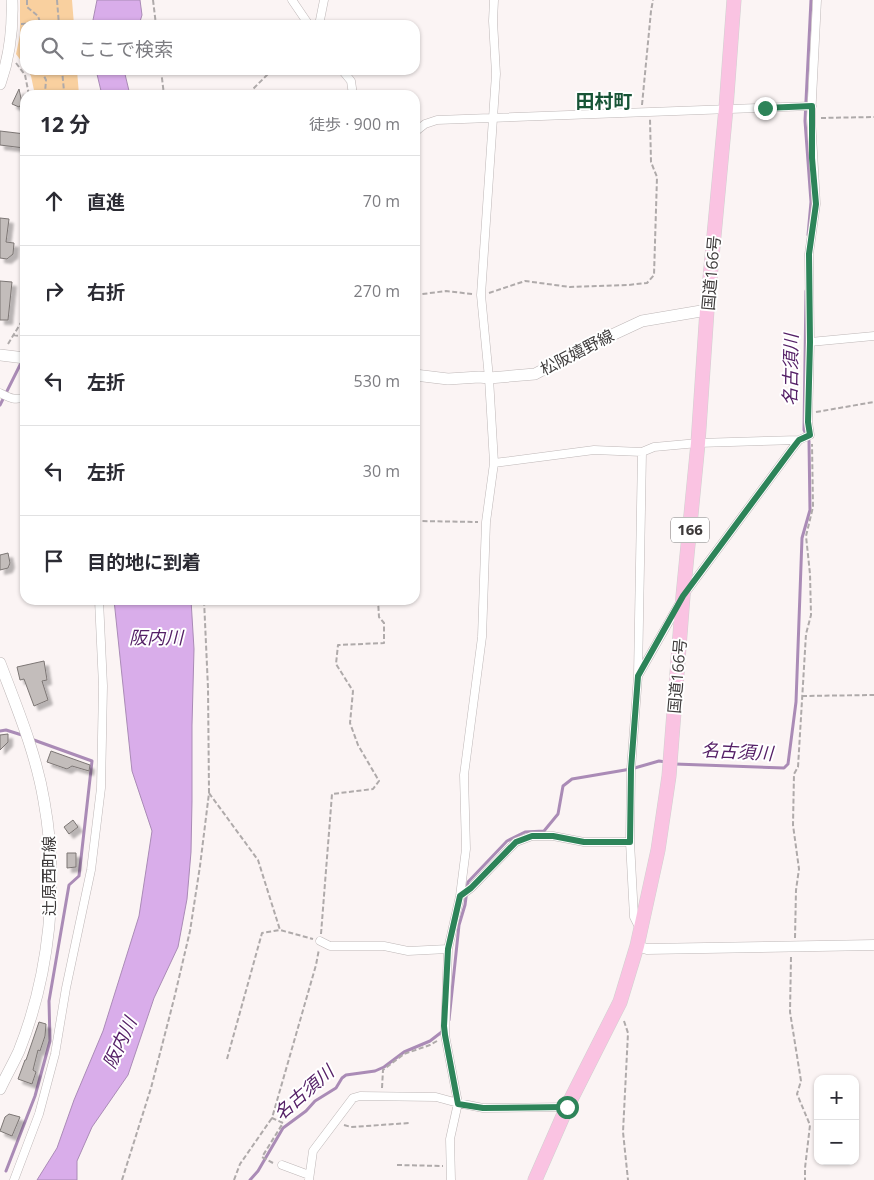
<!DOCTYPE html>
<html lang="ja">
<head>
<meta charset="utf-8">
<style>
	body { margin:0; font-family:"Open Sans","Noto Sans JP",sans-serif; background:#f7f7f7; color:#2b2b33 }
	.controls { position:absolute; right:15px; bottom:15px; display:grid; overflow:hidden; border-radius:10px; box-shadow:0 1px 4px #0004 }
	.controls button { width:45px; height:45px; display:grid; place-items:center; padding:0; border:0; border-bottom:1px solid #e1e1e2; background:#fff; color:#2b2b33; font:25px sans-serif }
	.stop { position:absolute; width:15px; height:15px; margin:-11px; border:4px solid #2d8459; border-radius:50%; background:#fff }
	.stop.end { background:#2d8459; border-color:#fff; box-shadow:0 1px 5px #0008 }
	.list { margin:0; padding:0; list-style:none }
	h2 { display:flex; justify-content:space-between; align-items:center; height:65px; margin:0; padding:0 20px; font-size:21px }
	h2 small { font-size:16px; font-weight:400; color:#7c7c81 }
	.list li { display:grid; grid-template-columns:32px 1fr auto; gap:15px; align-items:center; box-sizing:border-box; height:90px; padding:0 20px; border-top:1px solid #e1e1e2 }
	.list b { display:block; font-size:19px; white-space:nowrap }
	.list em { font-size:16px; font-style:normal; color:#7c7c81 }
	.icon { flex:none; width:28px; height:28px; fill:none; stroke:currentColor; stroke-width:2; stroke-linecap:round; stroke-linejoin:round }
	.map { position:relative; flex:none; width:874px; height:1180px; overflow:hidden }
	.search { position:absolute; background:#fff; box-shadow:0 1px 4px #0004; left:20px; top:20px; width:400px; height:55px; display:flex; align-items:center; gap:12px; box-sizing:border-box; padding:0 18px; border-radius:15px; color:#7c7c81; font-size:19px }
	.panel { position:absolute; background:#fff; box-shadow:0 1px 4px #0004; left:20px; top:90px; width:400px; height:515px; border-radius:15px }
	.map>svg:first-child { display:block }
	.green { fill:#f9d09f }
	.water { fill:#d9adea; stroke:#aa8bb6 }
	.lines { fill:none; stroke-linecap:round; stroke-linejoin:round }
	.stream { stroke:#aa8bb6; stroke-width:3 }
	.building { fill:#c3bdbb; stroke:#7c7674; filter:url(#shadow) }
	.minor-casing { stroke:#beb7b7; stroke-width:9 }
	.tertiary-casing { stroke:#beb7b7; stroke-width:11 }
	.secondary-casing { stroke:#beb7b7; stroke-width:12 }
	.trunk-casing { stroke:#d1d0d0; stroke-width:15 }
	.path { stroke:#afaaaa; stroke-width:2; stroke-dasharray:5 2.5; stroke-linecap:butt }
	.minor { stroke:#fff; stroke-width:8 }
	.tertiary { stroke:#fff; stroke-width:10 }
	.secondary { stroke:#fff; stroke-width:11 }
	.trunk { stroke:#fac3e2; stroke-width:14 }
	.route { stroke:#2d8459; stroke-width:6 }
	.labels { text-anchor:middle; stroke-width:4; stroke-linejoin:round; paint-order:stroke }
	.shield { fill:#fff; stroke:#787676; stroke-width:1 }
	.shield-label { font-size:15px; font-weight:bold; fill:#3e3b3b }
	.street-label { font-size:16px; fill:#3e3b3b; stroke:#fff }
	.water-label { font-size:18px; font-style:italic; fill:#552067; stroke:#fff }
	.quarter-label { font-size:19px; font-weight:bold; fill:#175436; stroke:#fff }
</style>
</head>
<body>
<div class="map">
<svg width="874" height="1180" viewBox="0 0 874 1180">
	<defs>
		<filter id="shadow"><feDropShadow dx="4.5" dy="4.5" stdDeviation="1" flood-color="#0004"/></filter>
	</defs>
	<rect width="100%" height="100%" fill="#fbf4f4"/>
	<path class="green" d="M20,0H72L74,25H25V66L16,54L20,35Z
		M28,70H77L79,95H35L31,76Z"/>
	<path class="water" d="M97,0H140L142,15L139,25H92Z
		M96,70H124L130,95H102Z
		M114,600H191L194,649L192,725V801L191,852L187,899L178,947L154,998L128,1075L92,1127L77,1161V1180H37L57,1148L74,1100L103,1031L139,916L152,831L132,771Z"/>
	<g class="lines">
		<path class="stream" d="M808,235L811,202L805,121L811,0
			M0,405L22,361
			M0,731L6,730L25,736
			M675,764L784,768L788,764L796,702L802,538L810,510L809,441L804,430L806,291
			M449,1020L459,925L465,905L468,882L507,841L525,832L544,831L558,814L563,786L572,779L631,769L659,761L666,762
			M6,1171L35,1096L50,1041L49,1001L69,885L79,876L92,761L31,739
			M250,1180L258,1171L283,1128L306,1111L315,1101L336,1088L342,1078L346,1075L375,1071L384,1067L404,1052L430,1041L443,1031"/>
	</g>
	<path class="building" d="M19,89L22,103L19,107L12,104Z
		M0,131L25,134L24,148L0,145Z
		M0,218L9,219L6,242L14,243L13,254L7,259L0,258Z
		M0,281L12,282L8,320H0Z
		M8,553L10,563L8,568L0,570V555Z
		M44,661L47,680L42,681L48,700L34,706L24,679L20,680L17,667Z
		M8,734V742L0,750V735Z
		M51,751L90,765L89,771L72,766L67,769L47,762Z
		M73,820L78,827L69,834L64,827Z
		M67,853H76V867L67,868Z
		M39,1022L46,1024L45,1036L40,1051L38,1050L33,1070L36,1072L32,1084L18,1079L25,1060H26Z
		M9,1114L20,1117L12,1136L0,1131L5,1117Z"/>
	<g class="lines">
		<defs>
			<path id="minor" d="M292,0L309,25
				M319,25L324,0
				M342,70L351,81L353,95
				M415,132L425,124L437,120L812,106
				M810,342L874,336
				M0,393C10,398 15,401 25,397
				M494,463L594,450L642,452L654,447L698,443L799,440
				M686,592L792,449L799,440L810,435L808,422L810,342L809,254L816,204L811,118L817,0
				M638,676L679,604
				M460,896L471,888L516,842L532,836H553L584,842H630
				M640,929L634,917L630,842L631,769L638,676L642,452
				M320,941L330,946H384L408,951L448,949
				M282,1165L309,1175
				M14,1180L39,1114L55,1054L66,988L91,870L101,788L103,686L99,600
				M309,1180L313,1151L353,1098L360,1096L436,1097L458,1103L483,1108L567,1107
				M451,1180L450,1139L458,1103L445,1035L448,949L460,896L466,849L464,775L482,637L486,522L494,463L489,378L481,295L496,74L493,21L494,0"/>
			<path id="tertiary" d="M637,946L647,949L874,945"/>
			<path id="secondary" d="M0,84C10,56 13,29 12,0
				M0,355L25,358
				M415,375L448,379L479,377L489,378L535,374L584,348L642,321L707,310
				M0,663C17,708 36,753 44,801C59,883 50,973 19,1051C13,1064 6,1076 0,1089"/>
			<path id="trunk" d="M535,1180L567,1107L620,1002L637,946L658,850L669,776L683,596L698,443L707,310L726,108L734,0"/>
		</defs>
		<use href="#minor" class="minor-casing"/>
		<use href="#tertiary" class="tertiary-casing"/>
		<use href="#secondary" class="secondary-casing"/>
		<use href="#trunk" class="trunk-casing"/>
		<path class="path" d="M27,0V7L38,16L41,25
			M57,0L59,25
			M153,0L156,25
			M21,24L41,23
			M16,63L25,75L29,95
			M41,70L46,80L45,93
			M161,70L164,95
			M41,95L40,92L45,93L64,91L62,70
			M250,95L253,89L272,70
			M642,105L651,11L653,0
			M821,118L874,117
			M489,293L525,281L570,287L628,285L647,283L654,275L657,177L651,162L650,119
			M415,295L446,291L472,294
			M13,335L25,337
			M8,344L25,316
			M816,412L874,402
			M415,521L478,522
			M802,696L874,695
			M209,793L258,860L280,930L313,939
			M321,934L332,794L373,789L379,781L358,745L350,723L353,691L336,664L338,645L384,643V623L379,617L378,600
			M795,938L796,890L799,869L793,825L794,774L798,767L806,634L811,615L810,574L806,536L813,507L812,444
			M791,957L790,1012L801,1081L797,1094L810,1125L805,1168V1180
			M624,1021L628,1033L623,1132L628,1180
			M227,1059L262,933L280,930
			M382,1088L383,1070L404,1054L430,1045L437,1041
			M344,1125L351,1127L410,1123
			M273,1163L262,1157L283,1123L272,1118L316,965L319,949
			M397,1165L443,1166
			M122,1180L151,1088L174,999L190,931L200,866L209,793L208,688L204,600
			M234,1180L240,1164L272,1118"/>
		<use href="#minor" class="minor"/>
		<use href="#tertiary" class="tertiary"/>
		<use href="#secondary" class="secondary"/>
		<use href="#trunk" class="trunk"/>
	</g>
	<g class="lines">
		<path class="route" d="M567,1107L483,1108L458,1104L445,1035L444,1026L448,949L460,896L471,888L516,842L532,836H553L584,842H630L631,769L638,676L683,596L792,449L799,440L810,435L808,422L810,342L809,254L816,204L812,158V106L765,108"/>
	</g>
	<g class="labels">
		<rect class="shield" x="671" y="517.5" width="38" height="25" rx="4"/>
		<g class="shield-label">
			<text x="690" y="535">166</text>
		</g>
		<g class="street-label">
			<text transform="translate(711 273) rotate(-85)" y="6">国道166号</text>
			<text transform="translate(577 352) rotate(-27)" y="6">松阪嬉野線</text>
			<text transform="translate(677 676) rotate(-85)" y="6">国道166号</text>
			<text transform="translate(49 876) rotate(-90)" y="6">辻原西町線</text>
		</g>
		<g class="water-label">
			<text transform="translate(791 370) rotate(-89)" y="6">名古須川</text>
			<text x="156" y="644">阪内川</text>
			<text transform="translate(737 752) rotate(3)" y="6">名古須川</text>
			<text transform="translate(120 1043) rotate(-65)" y="6">阪内川</text>
			<text transform="translate(304 1093) rotate(-41)" y="6">名古須川</text>
		</g>
		<g class="quarter-label">
			<text x="604" y="108">田村町</text>
		</g>
	</g>
</svg>
<div class="controls">
<button>+</button>
<button>−</button>
</div>
<div class="stop" style="left:567px;top:1107px"></div>
<div class="stop end" style="left:765px;top:108px"></div>
<div class="search"><svg class="icon" aria-label="search" viewBox="0 0 24 24"><circle cx="10" cy="10" r="6"/><path d="M15 15l6 6"/></svg>ここで検索</div>
<section class="panel">
<h2>12 分<small>徒歩 · 900 m</small></h2>
<ul class="list">
<li><svg class="icon" aria-label="ahead" viewBox="0 0 24 24"><path d="M12 20V5M6 11l6-6 6 6"/></svg><div><b>直進</b></div><em>70 m</em></li>
<li><svg class="icon" aria-label="right" viewBox="0 0 24 24"><path d="M7 20v-9h11M14 6l5 5-5 5"/></svg><div><b>右折</b></div><em>270 m</em></li>
<li><svg class="icon" aria-label="left" viewBox="0 0 24 24"><path d="M17 20v-9H6M10 6l-5 5 5 5"/></svg><div><b>左折</b></div><em>530 m</em></li>
<li><svg class="icon" aria-label="left" viewBox="0 0 24 24"><path d="M17 20v-9H6M10 6l-5 5 5 5"/></svg><div><b>左折</b></div><em>30 m</em></li>
<li><svg class="icon" aria-label="arrive" viewBox="0 0 24 24"><path d="M6 21V4h12l-3 4 3 4H6"/></svg><div><b>目的地に到着</b></div></li>
</ul>
</section>
</div>
</body>
</html>
